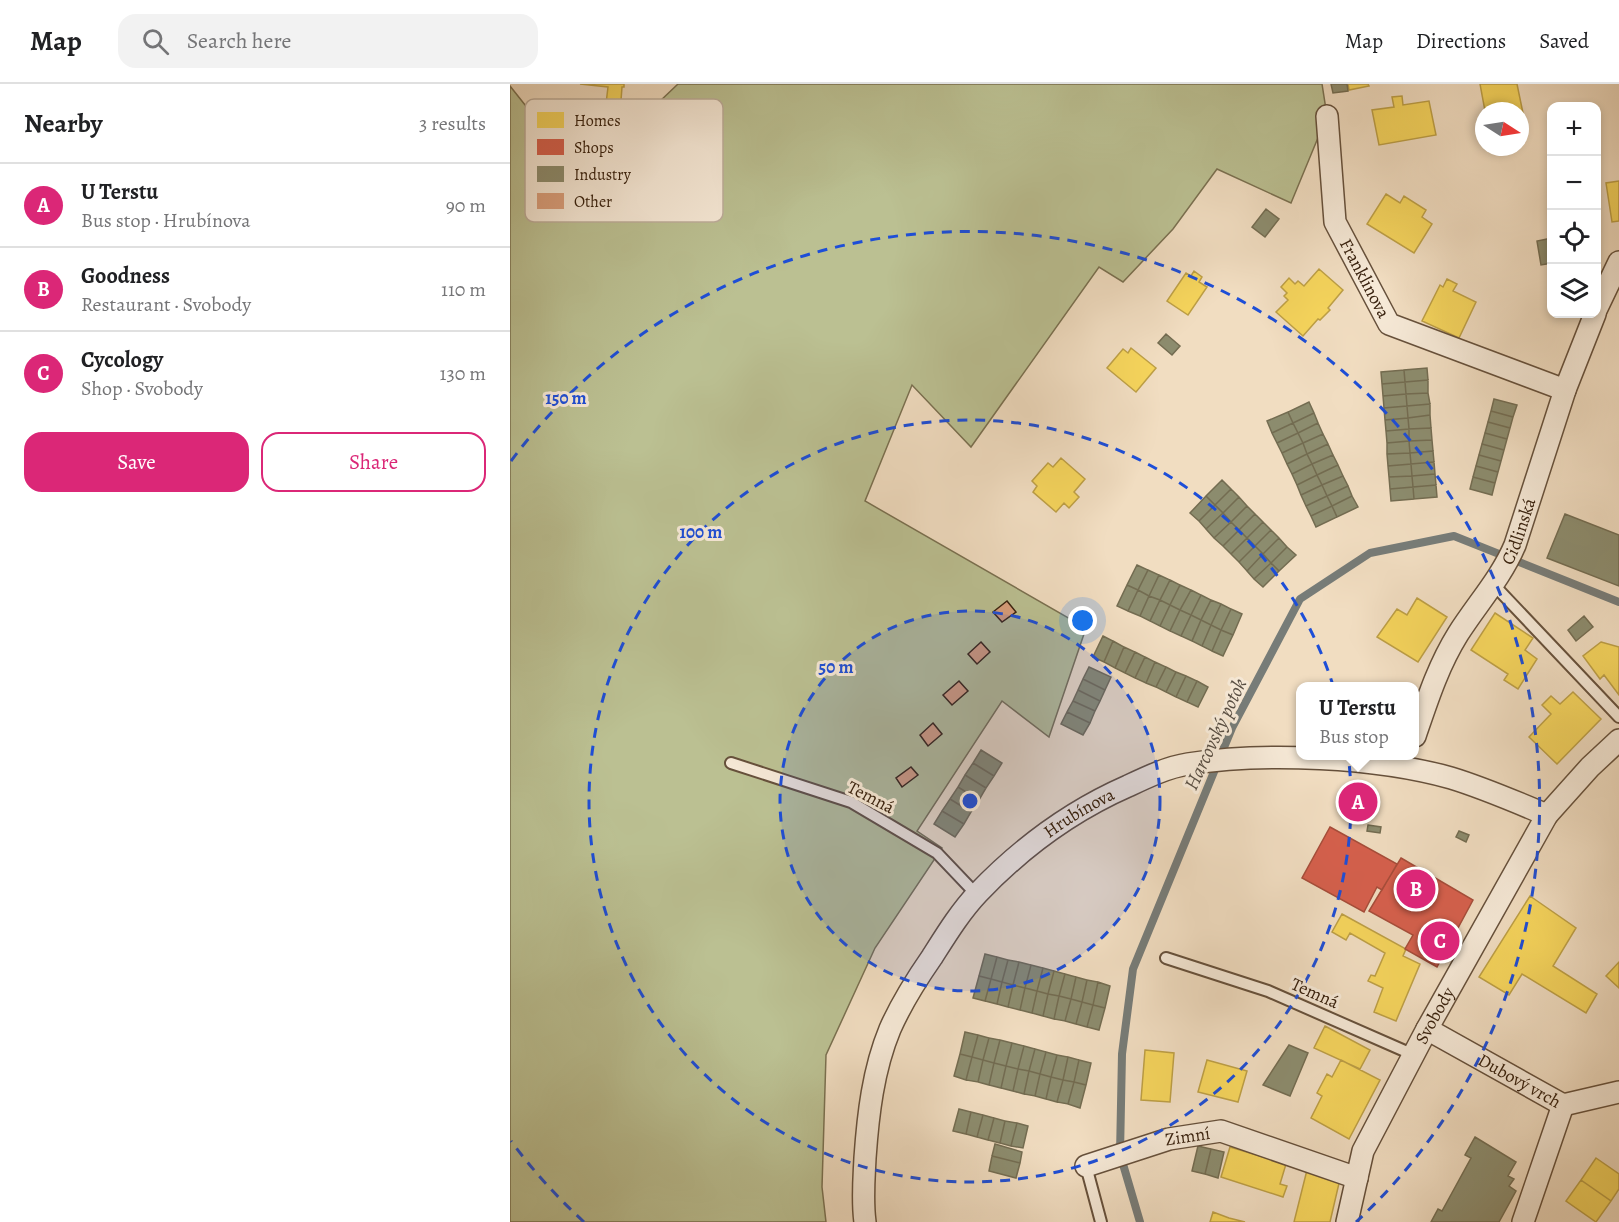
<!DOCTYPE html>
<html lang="en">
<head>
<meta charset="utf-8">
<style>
	body { margin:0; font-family:Alegreya,serif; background:#f2f2f2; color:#202124 }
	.controls { position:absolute; right:18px; top:18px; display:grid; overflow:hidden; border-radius:12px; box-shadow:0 3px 9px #0003 }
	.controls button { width:54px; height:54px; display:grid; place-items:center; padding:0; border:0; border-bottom:2px solid #e0e0e0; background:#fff; color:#202124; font:30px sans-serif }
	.compass { position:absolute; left:965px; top:18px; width:54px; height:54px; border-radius:50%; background:#fff; box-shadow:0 3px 9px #0003; rotate:102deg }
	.you { position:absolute; left:573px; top:537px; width:21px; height:21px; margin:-15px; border:4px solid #fff; border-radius:50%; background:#1a73e8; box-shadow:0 0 0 9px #1a73e833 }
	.badge { display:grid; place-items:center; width:39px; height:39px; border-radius:50%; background:#db2777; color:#fff; font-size:20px; font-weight:700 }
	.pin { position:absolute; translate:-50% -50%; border:3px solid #fff; box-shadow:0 2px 6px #0006 }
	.popup { position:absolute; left:786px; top:598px; width:123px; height:78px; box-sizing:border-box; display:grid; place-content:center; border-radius:12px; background:#fff; filter:drop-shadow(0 2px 4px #0005); font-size:20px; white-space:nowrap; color:#757577 }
	.popup b { font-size:22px; color:#202124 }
	.popup::after { content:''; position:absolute; left:50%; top:100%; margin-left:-12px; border:12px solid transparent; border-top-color:#fff }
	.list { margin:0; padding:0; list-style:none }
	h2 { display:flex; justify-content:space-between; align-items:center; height:78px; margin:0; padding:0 24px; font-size:26px }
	h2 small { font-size:20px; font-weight:400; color:#757577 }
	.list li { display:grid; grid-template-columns:39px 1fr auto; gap:18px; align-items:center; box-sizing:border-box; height:84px; padding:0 24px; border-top:2px solid #e0e0e0 }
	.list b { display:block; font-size:22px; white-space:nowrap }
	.list p { margin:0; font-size:20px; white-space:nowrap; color:#757577 }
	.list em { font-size:20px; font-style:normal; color:#757577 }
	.actions { display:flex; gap:12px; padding:18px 24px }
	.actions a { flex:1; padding:14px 0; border:2px solid #db2777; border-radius:18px; text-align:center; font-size:21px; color:#db2777 }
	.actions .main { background:#db2777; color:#fff }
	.icon { flex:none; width:33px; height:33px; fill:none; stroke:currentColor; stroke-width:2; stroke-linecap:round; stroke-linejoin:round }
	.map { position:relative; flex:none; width:1109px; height:1138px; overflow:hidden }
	header { display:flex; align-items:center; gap:36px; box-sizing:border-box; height:84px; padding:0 30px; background:#fff; border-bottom:2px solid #e0e0e0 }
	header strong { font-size:28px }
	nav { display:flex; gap:33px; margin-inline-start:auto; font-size:21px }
	.search { width:420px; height:54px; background:#f2f2f2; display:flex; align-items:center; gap:15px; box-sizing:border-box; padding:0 21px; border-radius:18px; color:#757577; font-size:22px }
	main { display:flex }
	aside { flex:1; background:#fff }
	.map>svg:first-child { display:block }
	.green { fill:#bbc092; stroke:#7a7050; stroke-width:1.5 }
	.homes { fill:#f6d55c; stroke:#bd9f45; stroke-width:1.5 }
	.shops { fill:#d6604d; stroke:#a74d3a; stroke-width:1.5 }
	.industry { fill:#8c8c6e; stroke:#736c51; stroke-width:1.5 }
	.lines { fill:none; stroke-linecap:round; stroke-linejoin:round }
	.stream { stroke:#777c78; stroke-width:8 }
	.building { fill:#da9f7c; stroke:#38210e; stroke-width:1.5 }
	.service-casing { stroke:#66503b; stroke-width:14 }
	.minor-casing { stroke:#66503b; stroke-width:24 }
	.service { stroke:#f6e9d7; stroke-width:10 }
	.minor { stroke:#f6e9d7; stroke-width:21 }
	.ring { fill:none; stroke:#1d4ed8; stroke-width:3; stroke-dasharray:10 8 }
	.labels { text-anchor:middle; stroke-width:6; stroke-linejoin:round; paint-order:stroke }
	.street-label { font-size:18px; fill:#38210e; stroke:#f6e9d7 }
	.water-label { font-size:20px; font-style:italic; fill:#584e43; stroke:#f6e9d7 }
	.key { fill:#f6e9d7; stroke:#bdad9b; stroke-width:1.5 }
	.key-label { font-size:16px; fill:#38210e }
	.centre { fill:#1d4ed8; stroke:#f6e9d7; stroke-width:3 }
	.ring-label { font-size:18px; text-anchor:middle; font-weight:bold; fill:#1d4ed8; stroke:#f6e9d7; stroke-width:6; stroke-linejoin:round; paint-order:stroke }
</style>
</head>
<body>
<header>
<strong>Map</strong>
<div class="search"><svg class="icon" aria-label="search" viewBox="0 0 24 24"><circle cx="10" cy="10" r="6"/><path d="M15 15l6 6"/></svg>Search here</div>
<nav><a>Map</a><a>Directions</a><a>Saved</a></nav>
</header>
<main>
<aside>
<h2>Nearby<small>3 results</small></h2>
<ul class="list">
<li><span class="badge">A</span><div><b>U Terstu</b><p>Bus stop · Hrubínova</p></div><em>90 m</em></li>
<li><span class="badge">B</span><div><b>Goodness</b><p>Restaurant · Svobody</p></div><em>110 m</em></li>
<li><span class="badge">C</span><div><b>Cycology</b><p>Shop · Svobody</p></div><em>130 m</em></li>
</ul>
<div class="actions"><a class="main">Save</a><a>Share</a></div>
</aside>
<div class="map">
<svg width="1109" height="1138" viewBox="0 0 1109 1138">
	<rect width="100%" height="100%" fill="#f1ddc1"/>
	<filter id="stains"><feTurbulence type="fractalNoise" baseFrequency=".00333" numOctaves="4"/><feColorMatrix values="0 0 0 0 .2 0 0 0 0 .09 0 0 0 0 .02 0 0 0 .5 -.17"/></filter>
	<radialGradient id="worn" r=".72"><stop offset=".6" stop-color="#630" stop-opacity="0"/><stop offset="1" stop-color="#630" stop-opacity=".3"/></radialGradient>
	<path class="green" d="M168,0H812L817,32L781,119L707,85L663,145L613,198L589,183L461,363L402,301L355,417L576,544L539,653L492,617L407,747L432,764L365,864L316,971L312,1103L316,1138H0V2L23,31L129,37Z"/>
	<path class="homes" d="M70,0H114V3H112L110,30L95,28L98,3Z
		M838,0H858L859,2L839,6Z
		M970,0H1007L1014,34L1010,35V27H975Z
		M892,12L893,21L919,17L926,51L869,61L862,26L884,23L882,13Z
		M1109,97V137L1102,138L1096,99Z
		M876,110L890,119L894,112L916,126L912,133L922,140L904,169L857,140Z
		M809,185L833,206L818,224L820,226L810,236L808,235L793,252L766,228L778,216L774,212L777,209L771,203L779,194L785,200L788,197L794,202Z
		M684,187L692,193L689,198L697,203L678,231L657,217L676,189L681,192Z
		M937,195L947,200L943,207L966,218L949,254L912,237L930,201L933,203Z
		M621,264L646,284L626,308L597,284L613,265L618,269Z
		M551,374L575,395L564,408L569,413L559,424L554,419L546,428L523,408L527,402L522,397L538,379L543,383Z
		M907,514L937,533L908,578L867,553L887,525L897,531Z
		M985,529L1023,554L1015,566L1027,575L1008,605L994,596L998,590L961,566Z
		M1091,558L1109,563V611L1094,591L1090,595L1073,572Z
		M1063,608L1091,635L1047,680L1019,653L1041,630L1032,621L1041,612L1050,620Z
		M1020,812L1066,844L1043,882L1087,910L1076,929L1012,890L999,911L969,893Z
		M832,830L896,865L893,872L910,880L886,937L864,928L873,904L858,897L861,891L865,892L875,869L840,849L836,856L822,848Z
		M1109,878V904L1096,892Z
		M815,942L860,966L850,985L804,964Z
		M635,966L664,969L660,1018L631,1016Z
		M697,976L737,987L728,1018L688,1008Z
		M831,976L870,996L839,1055L801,1034L812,1012L807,1009L817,990L822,993Z
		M720,1063L776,1080L770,1100L777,1102L773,1113L711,1093Z
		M1086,1074L1109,1090V1105L1101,1117L1071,1096Z
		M797,1086L830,1095L820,1138H784Z
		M1071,1096L1101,1117L1086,1138L1056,1117Z
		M703,1128L719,1134L735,1138H700Z"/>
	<path class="shops" d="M820,743L887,780L872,806L867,803L854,828L792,794Z
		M891,774L963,816L927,883L895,865L903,851L859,827Z"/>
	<path class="industry" d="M821,0H837L838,7L823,9Z
		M756,125L769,135L755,153L742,143Z
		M1042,154V179L1031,181L1027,157Z
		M656,250L670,262L662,271L648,259Z
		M917,284L918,296L895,298L894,286Z
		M894,286L895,298L872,300L871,288Z
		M918,296V309L896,310L895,298Z
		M895,298L896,310L873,312L872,300Z
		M918,309L920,320L897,322L896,310Z
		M896,310L897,322L874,324L873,312Z
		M984,315L1007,321L1003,333L981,327Z
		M799,318L804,329L783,339L778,328Z
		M920,320V331L898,334L897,322Z
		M897,322L898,334L875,336L874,324Z
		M981,327L1003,333L1000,344L978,338Z
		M778,328L783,339L762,349L757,337Z
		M804,329L808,339L788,349L783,339Z
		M920,331L921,344L899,345L898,334Z
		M898,334L899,345L876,347L875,336Z
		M978,338L1000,344L997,355L975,349Z
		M783,339L788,349L767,359L762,349Z
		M808,339L813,350L793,359L788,349Z
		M921,344L922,356L899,357V345Z
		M899,345V357L877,359L876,347Z
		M788,349L793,359L772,369L767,359Z
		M975,349L997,355L994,366L972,360Z
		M813,350L818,360L797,370L793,359Z
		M922,356L923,367L900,369L899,357Z
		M899,357L900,369L877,370V359Z
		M793,359L797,370L777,380L772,369Z
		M818,360L823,371L802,380L797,370Z
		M972,360L994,366L991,377L969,371Z
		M923,367L924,378L901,380L900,369Z
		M900,369L901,380L878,382L877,370Z
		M797,370L802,380L782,390L777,380Z
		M823,371L828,381L807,391L802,380Z
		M969,371L991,377L988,388L966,382Z
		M924,378L925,390L902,392L901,380Z
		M802,380L807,391L787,401L782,390Z
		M901,380L902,392L879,393L878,382Z
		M828,381L833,392L812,401L807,391Z
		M966,382L988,388L985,399L963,393Z
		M925,390L926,401L903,403L902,392Z
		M807,391L812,401L791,411L787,401Z
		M833,392L838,402L817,412L812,401Z
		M902,392L903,403L880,405L879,393Z
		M963,393L985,399L982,411L960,405Z
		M712,396L721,405L705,421L696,412Z
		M812,401L817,412L796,422L791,411Z
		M926,401L927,413L904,415L903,403Z
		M838,402L842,412L822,422L817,412Z
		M903,403L904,415L881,417L880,405Z
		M721,405L729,413L713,429L705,421Z
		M696,412L705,421L689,437L680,429Z
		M817,412L822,422L801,432L796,422Z
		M842,412L848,423L827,433L822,422Z
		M729,413L737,422L721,438L713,429Z
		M705,421L713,429L696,445L689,437Z
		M737,422L745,430L729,446L721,438Z
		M822,422L827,433L806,443L801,432Z
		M713,429L721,438L704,454L696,445Z
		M745,430L753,438L737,454L729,446Z
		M1055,430L1109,451V502L1037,474Z
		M721,438L729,446L713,462L704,454Z
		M753,438L761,446L745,462L737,454Z
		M729,446L737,454L721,470L713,462Z
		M761,446L769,454L753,470L745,462Z
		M737,454L745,462L729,478L721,470Z
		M769,454L777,463L761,479L753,470Z
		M745,462L753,470L737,487L729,478Z
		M777,463L786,471L769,487L761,479Z
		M753,470L761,479L744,495L737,487Z
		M761,479L769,487L753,503L744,495Z
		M627,481L638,486L628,506L617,501Z
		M638,486L649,491L639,512L628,506Z
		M649,491L660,496L650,516L639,512Z
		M660,496L670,501L660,521L650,516Z
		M617,501L628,506L618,527L607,522Z
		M670,501L681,506L670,526L660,521Z
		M628,506L639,512L630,532L618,527Z
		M681,506L691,511L681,531L670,526Z
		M691,511L701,516L691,536L681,531Z
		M639,512L650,516L640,537L630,532Z
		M650,516L660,521L650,542L640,537Z
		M701,516L711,520L701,541L691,536Z
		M711,520L721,525L711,546L701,541Z
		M660,521L670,526L660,547L650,542Z
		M721,525L732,530L723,551L711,546Z
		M670,526L681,531L671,552L660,547Z
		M681,531L691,536L682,557L671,552Z
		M1074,532L1083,543L1066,557L1058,546Z
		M691,536L701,541L692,562L682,557Z
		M701,541L711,546L702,567L692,562Z
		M711,546L723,551L713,572L702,567Z
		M593,552L603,557L594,578L583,573Z
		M603,557L614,563L605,584L594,578Z
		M614,563L625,568L615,589L605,584Z
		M625,568L635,573L625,594L615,589Z
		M635,573L645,578L636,599L625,594Z
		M645,578L656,583L646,603L636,599Z
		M579,583L601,593L595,606L573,595Z
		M656,583L666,588L656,608L646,603Z
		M666,588L676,592L666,613L656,608Z
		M676,592L687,597L677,618L666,613Z
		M573,595L595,606L590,617L568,606Z
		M687,597L698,603L688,623L677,618Z
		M568,606L590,617L585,627L563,617Z
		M563,617L585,627L580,639L557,628Z
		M557,628L580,639L573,651L551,640Z
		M471,666L492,679L484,692L463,679Z
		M463,679L484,692L476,704L455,691Z
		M455,691L476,704L469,716L448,703Z
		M448,703L469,716L461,728L440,715Z
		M440,715L461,728L454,740L432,727Z
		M432,727L454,740L445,753L424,740Z
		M858,741L871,743L870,749L857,747Z
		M949,747L959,751L956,758L946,753Z
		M475,870L487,873L481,895L469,892Z
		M487,873L498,876L492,898L481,895Z
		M498,876L509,878L503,901L492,898Z
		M509,878L521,881L515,904L503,901Z
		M521,881L533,884L527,907L515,904Z
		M533,884L544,887L538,910L527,907Z
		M544,887L555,890L549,912L538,910Z
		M555,890L566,893L561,915L549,912Z
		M469,892L481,895L475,917L463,914Z
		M566,893L577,896L572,918L561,915Z
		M481,895L492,898L487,920L475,917Z
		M577,896L588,898L583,921L572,918Z
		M492,898L503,901L498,923L487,920Z
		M588,898L600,902L595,924L583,921Z
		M503,901L515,904L510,926L498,923Z
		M515,904L527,907L522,929L510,926Z
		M527,907L538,910L533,932L522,929Z
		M538,910L549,912L544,935L533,932Z
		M549,912L561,915L555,937L544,935Z
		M561,915L572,918L566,940L555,937Z
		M572,918L583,921L577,943L566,940Z
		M583,921L595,924L589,946L577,943Z
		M455,948L468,951L462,973L450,970Z
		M468,951L479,954L473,976L462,973Z
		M479,954L490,956L484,979L473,976Z
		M490,956L502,959L496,982L484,979Z
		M502,959L514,962L508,985L496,982Z
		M779,961L798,969L780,1012L753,1001Z
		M514,962L525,965L519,987L508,985Z
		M525,965L536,968L530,990L519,987Z
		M536,968L547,971L541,993L530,990Z
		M450,970L462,973L456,996L444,992Z
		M547,971L558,973L553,996L541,993Z
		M462,973L473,976L468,998L456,996Z
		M558,973L569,976L564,998L553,996Z
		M473,976L484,979L479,1001L468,998Z
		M569,976L581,979L576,1001L564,998Z
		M484,979L496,982L491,1004L479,1001Z
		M496,982L508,985L503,1007L491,1004Z
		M508,985L519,987L514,1010L503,1007Z
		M519,987L530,990L525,1012L514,1010Z
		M530,990L541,993L536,1015L525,1012Z
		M541,993L553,996L547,1018L536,1015Z
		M553,996L564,998L558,1020L547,1018Z
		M564,998L576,1001L570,1024L558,1020Z
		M449,1025L461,1028L456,1050L443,1047Z
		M461,1028L473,1031L467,1053L456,1050Z
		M473,1031L484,1034L478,1056L467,1053Z
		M484,1034L495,1037L490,1059L478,1056Z
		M495,1037L507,1039L501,1062L490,1059Z
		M507,1039L518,1042L513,1064L501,1062Z
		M965,1053L1006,1078L998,1092L1004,1095L999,1102L1006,1107L989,1138H921L928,1125L932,1127L961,1074L955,1071Z
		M485,1060L512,1068L510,1079L482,1072Z
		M688,1062L701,1065L695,1090L682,1087Z
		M701,1065L714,1068L708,1094L695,1090Z
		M482,1072L510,1079L506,1094L479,1087Z"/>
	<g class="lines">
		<path class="stream" d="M630,1138L610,1070L612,970L623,885L722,644L790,515L860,469L944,452L1109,518"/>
	</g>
	<path class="building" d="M497,517L506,528L492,538L483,528Z
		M471,558L480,568L467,580L458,570Z
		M449,597L458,607L442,621L433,611Z
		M423,639L432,650L418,662L410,651Z
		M401,683L408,691L392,703L386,694Z"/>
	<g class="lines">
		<defs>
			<path id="service" d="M983,500L1109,633
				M221,679L341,718L427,769L466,810
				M656,874L758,907L904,971
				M576,1082L591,1138"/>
			<g id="minor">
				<path id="s1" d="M817,32L825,138L879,240L1055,306"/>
				<path d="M1086,226L1109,178"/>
				<path id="s2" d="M905,652C917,617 928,582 948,550C967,520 991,494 1005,461L1055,306L1085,230"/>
				<path id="s3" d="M917,945L1053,1021L1109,1008"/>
				<path id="s4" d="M576,1082L659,1055L711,1047L847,1094"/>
				<path id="s5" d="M355,1138C352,1116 354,1096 355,1074C358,1031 363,986 380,945C391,920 406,896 422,873C436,851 450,828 468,809C511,764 561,727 618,702C637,693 658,683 678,680C755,668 866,673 941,694C974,704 1006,718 1037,731"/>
				<path id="s6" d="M837,1138L853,1067L917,945L1037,731L1080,683L1109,656"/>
				<path d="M1013,1138L1053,1021"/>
			</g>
		</defs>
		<use href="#service" class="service-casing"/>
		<use href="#minor" class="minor-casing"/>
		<use href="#service" class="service"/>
		<use href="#minor" class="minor"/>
	</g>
	<circle cx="460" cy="717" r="190" fill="#1d4ed8" fill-opacity=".12"/>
	<g class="ring">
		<circle cx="460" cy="717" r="190"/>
		<circle cx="460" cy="717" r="381"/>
		<path d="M74 1138A571 571 0 0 1 1 1057M1 377A571 571 0 1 1 846 1138"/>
	</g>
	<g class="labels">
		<g class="street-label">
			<text dy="6" stroke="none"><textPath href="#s1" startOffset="170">Franklinova</textPath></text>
			<text dy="6" stroke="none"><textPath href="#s2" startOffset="231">Cidlinská</textPath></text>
			<text transform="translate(361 713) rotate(27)" y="6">Temná</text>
			<text dy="6" stroke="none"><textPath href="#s5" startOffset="488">Hrubínova</textPath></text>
			<text transform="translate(805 909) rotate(24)" y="6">Temná</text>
			<text dy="6" stroke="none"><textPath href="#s6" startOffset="226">Svobody</textPath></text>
			<text dy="6" stroke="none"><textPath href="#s3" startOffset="106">Dubový vrch</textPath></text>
			<text dy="6" stroke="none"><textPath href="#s4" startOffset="106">Zimní</textPath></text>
		</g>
		<g class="water-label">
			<text transform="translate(705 650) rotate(-65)" y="7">Harcovský potok</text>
		</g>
	</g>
	<rect x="15" y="15" width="198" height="123" rx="9" class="key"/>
	<rect x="27" y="28" width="27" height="16" fill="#f6d55c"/>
	<rect x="27" y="55" width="27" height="16" fill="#d6604d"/>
	<rect x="27" y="82" width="27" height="16" fill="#8c8c6e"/>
	<rect x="27" y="109" width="27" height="16" fill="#da9f7c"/>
	<g class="key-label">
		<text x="64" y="42">Homes</text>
		<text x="64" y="69">Shops</text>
		<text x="64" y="96">Industry</text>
		<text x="64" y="123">Other</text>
	</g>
	<circle cx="460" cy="717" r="9" class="centre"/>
	<g class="ring-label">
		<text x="56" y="320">150 m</text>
		<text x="191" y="454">100 m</text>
		<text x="326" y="589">50 m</text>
	</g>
	<rect width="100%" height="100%" filter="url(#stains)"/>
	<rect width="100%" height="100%" fill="url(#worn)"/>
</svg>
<div class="controls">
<button>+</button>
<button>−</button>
<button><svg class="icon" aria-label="locate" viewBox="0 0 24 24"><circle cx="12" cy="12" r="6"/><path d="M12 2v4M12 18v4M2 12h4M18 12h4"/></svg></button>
<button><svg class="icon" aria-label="layers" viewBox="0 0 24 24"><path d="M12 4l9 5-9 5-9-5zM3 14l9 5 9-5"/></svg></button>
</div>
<svg class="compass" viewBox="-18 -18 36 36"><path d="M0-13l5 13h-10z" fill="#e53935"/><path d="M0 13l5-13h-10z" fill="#757577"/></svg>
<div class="you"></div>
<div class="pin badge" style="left:848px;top:718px">A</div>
<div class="popup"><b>U Terstu</b>Bus stop</div>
<div class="pin badge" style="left:906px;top:805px">B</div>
<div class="pin badge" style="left:930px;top:857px">C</div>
</div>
</main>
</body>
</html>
